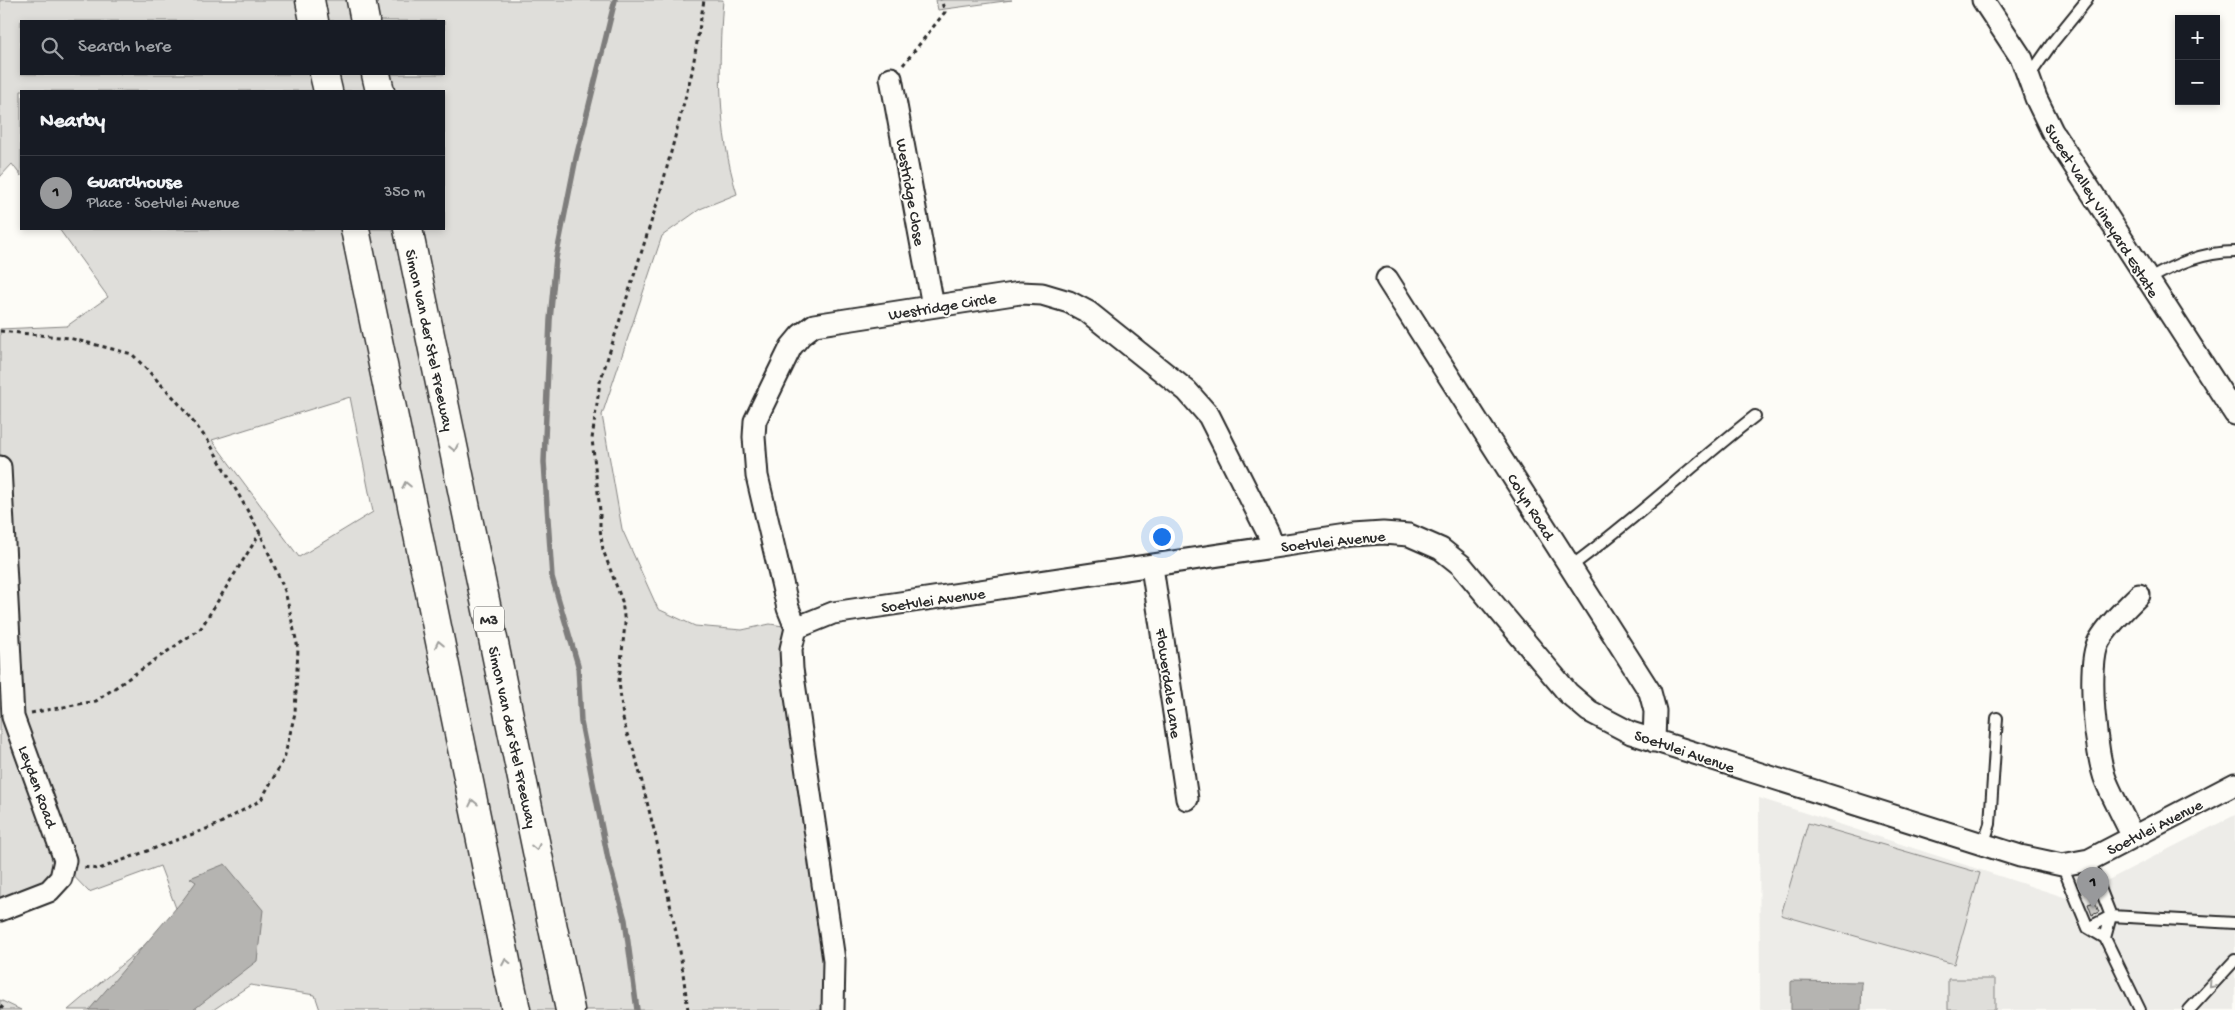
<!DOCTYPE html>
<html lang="en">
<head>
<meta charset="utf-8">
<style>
	body { margin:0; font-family:"Gochi Hand",sans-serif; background:#242831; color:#f1f3f6 }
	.controls { position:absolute; right:15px; top:15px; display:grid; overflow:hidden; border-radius:0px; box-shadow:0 2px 8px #0003 }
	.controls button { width:45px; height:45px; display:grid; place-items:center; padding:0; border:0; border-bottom:1px solid #363941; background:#171b24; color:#f1f3f6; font:25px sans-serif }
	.you { position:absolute; left:1161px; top:536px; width:18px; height:18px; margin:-12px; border:4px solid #fff; border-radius:50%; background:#1a73e8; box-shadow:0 0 0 8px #1a73e833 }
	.badge { display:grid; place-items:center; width:32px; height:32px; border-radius:50%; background:#98999b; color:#111; font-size:16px; font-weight:700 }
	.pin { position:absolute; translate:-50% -41px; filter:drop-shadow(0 1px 2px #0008) }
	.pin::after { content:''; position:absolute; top:26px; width:18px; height:15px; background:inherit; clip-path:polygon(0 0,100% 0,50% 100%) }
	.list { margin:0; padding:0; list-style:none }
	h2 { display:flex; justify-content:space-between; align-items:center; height:65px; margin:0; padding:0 20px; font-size:21px }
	h2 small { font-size:16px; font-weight:400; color:#9ea1a6 }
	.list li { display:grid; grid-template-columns:32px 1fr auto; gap:15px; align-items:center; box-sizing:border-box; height:75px; padding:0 20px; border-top:1px solid #363941 }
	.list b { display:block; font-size:19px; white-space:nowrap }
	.list p { margin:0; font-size:16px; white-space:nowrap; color:#9ea1a6 }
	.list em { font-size:16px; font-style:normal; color:#9ea1a6 }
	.icon { flex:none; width:28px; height:28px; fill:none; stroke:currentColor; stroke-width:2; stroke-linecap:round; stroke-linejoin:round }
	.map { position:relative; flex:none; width:2235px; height:1010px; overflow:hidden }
	.search { position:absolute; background:#171b24; box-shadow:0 2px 8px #0003; left:20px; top:20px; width:425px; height:55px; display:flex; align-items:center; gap:12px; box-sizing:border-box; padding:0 18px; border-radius:0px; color:#9ea1a6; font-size:19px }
	.panel { position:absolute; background:#171b24; box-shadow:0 2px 8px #0003; left:20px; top:90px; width:425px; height:140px; border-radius:0px }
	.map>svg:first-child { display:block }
	.built { fill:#edece8 }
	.green { fill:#dfdeda; stroke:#858482; fill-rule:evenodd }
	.water { fill:#b5b4b1; stroke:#7e7d7b }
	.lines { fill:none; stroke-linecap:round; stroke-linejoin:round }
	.stream { stroke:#7e7d7b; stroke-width:5.5 }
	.building { fill:#c9c8c4; stroke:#2b2b2b }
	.service-casing { stroke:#2b2b2b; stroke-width:14 }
	.minor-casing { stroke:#2b2b2b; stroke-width:25 }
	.motorway-casing { stroke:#2b2b2b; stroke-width:31 }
	.path { stroke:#2b2b2b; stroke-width:3; stroke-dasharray:4 4; stroke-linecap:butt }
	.service { stroke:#fdfcf7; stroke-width:10 }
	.minor { stroke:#fdfcf7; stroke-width:21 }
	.motorway { stroke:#fdfcf7; stroke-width:28 }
	.oneway { stroke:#9e9e9b }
	.labels { text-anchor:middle; stroke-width:4; stroke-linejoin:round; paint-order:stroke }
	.shield { fill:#fdfcf7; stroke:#6a6a68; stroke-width:1 }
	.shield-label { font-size:15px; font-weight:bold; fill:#2b2b2b }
	.street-label { font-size:16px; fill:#2b2b2b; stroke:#fdfcf7 }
</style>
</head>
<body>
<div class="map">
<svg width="2235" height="1010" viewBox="0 0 2235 1010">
	<rect width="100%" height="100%" fill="#fdfcf7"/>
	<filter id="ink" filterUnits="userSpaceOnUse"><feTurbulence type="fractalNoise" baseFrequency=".02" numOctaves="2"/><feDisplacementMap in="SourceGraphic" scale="10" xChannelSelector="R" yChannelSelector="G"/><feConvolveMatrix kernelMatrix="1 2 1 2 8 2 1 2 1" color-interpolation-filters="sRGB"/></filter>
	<g filter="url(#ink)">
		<path class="built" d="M1759,798L2070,899L2105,885L2104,882L2116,876L2235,815V1010H1760Z"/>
		<path class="green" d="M0,0H723C718,64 718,132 737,194L700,209L662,236L602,415L622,529L658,609L695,626L742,630L770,624L796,628L833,1010H320L315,995L250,985L213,1010H68L179,916L160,866L89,892L64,866L60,879L0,907V717H13L0,468V329L67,326L108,297L59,229H444V91H21V176L12,164L0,177ZM21,21H444V74H21ZM350,397L373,512L299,557L212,440Z
			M936,0H1012L938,10Z
			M1808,823L1980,873L1954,964L1781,915Z
			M1948,979H1995V1010H1948Z
			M0,1000L21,1010H0Z"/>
		<path class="water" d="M225,864L263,910L257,961L193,1010H89L182,901L196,882L190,878Z
			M1791,981L1862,982L1861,1010H1791Z"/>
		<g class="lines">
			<path class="stream" d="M615,0L576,158L556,258L550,320L544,462L552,577L578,665L581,722L608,859L625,920L637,1010"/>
		</g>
		<path class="building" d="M2095,902L2099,912L2092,915L2088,904Z"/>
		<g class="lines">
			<defs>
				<path id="service" d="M2030,75L2053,42L2087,0
					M2148,280C2175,264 2203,252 2235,252
					M1570,567C1635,520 1692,465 1755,416
					M1983,845L1990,824L1997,718
					M2062,865L2088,928L2105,938L2111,916L2089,860
					M2088,928L2111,916L2235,923
					M2105,938L2140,1010
					M2189,1010L2235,960"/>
				<path id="minor" d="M1983,0L2022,59L2036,98L2052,131L2235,414
					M891,78L933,306
					M1387,279L1650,692L1655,711L1654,741
					M0,467L13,717L65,860L61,878L49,891L0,910
					M1152,567L1187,799
					M796,628L833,613L1353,535L1383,533L1409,535L1441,549L1461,565L1568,693L1589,711L1631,733L2020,856L2062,865L2089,860L2235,784
					M796,628L788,608L757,476L754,437L755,421L791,347L801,335L814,325L1020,293L1042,294L1069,302L1088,312L1187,391L1209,416L1268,533L1273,547
					M796,628L791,649L792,669L834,960L833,1010
					M2133,837C2124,818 2114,800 2106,781C2096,757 2086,664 2099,641C2109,624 2125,609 2139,595"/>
				<path id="motorway" d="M310,0L314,21
					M361,0L365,21
					M324,74L328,91
					M376,74L380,91
					M355,229L516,1010
					M408,229L570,1010"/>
			</defs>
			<use href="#service" class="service-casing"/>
			<use href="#minor" class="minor-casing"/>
			<use href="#motorway" class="motorway-casing"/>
			<path class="path" d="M903,65L945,12L941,0
				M0,331L69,338L132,354L176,400L209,442L260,533L285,591L298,648L295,713L284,759L261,800L217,825L99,869L83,867
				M31,713L96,701L201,628L260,533
				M0,1006L5,1010
				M688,1010L680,951L656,838L635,754L627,734L623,718L619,681L625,624L622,601L603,550L600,529V511L592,439L600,382L660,194L692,72L704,0"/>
			<use href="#service" class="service"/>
			<use href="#minor" class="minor"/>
			<use href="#motorway" class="motorway"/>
		</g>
		<defs><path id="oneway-chevron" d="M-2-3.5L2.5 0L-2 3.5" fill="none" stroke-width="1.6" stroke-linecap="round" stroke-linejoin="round" transform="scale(1.25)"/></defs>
		<g class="oneway">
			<use href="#oneway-chevron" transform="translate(454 448) rotate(78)"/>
			<use href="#oneway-chevron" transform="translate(406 485) rotate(-102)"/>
			<use href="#oneway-chevron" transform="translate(439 644) rotate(-102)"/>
			<use href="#oneway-chevron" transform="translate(473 803) rotate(-102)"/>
			<use href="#oneway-chevron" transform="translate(536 847) rotate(78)"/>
			<use href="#oneway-chevron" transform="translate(506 962) rotate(-101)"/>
			<use href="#oneway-chevron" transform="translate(2212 985) rotate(132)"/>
		</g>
	</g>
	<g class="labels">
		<rect class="shield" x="474" y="606.5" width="30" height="25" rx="4"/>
		<g class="shield-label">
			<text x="489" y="624">M3</text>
		</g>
		<g class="street-label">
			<text transform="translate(912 192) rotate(80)" y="6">Westridge Close</text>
			<text transform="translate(2103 210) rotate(58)" y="6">Sweet Valley Vineyard Estate</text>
			<text transform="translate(942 305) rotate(-9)" y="6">Westridge Circle</text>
			<text transform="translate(431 340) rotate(78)" y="6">Simon van der Stel Freeway</text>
			<text transform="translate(1532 506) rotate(58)" y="6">Colyn Road</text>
			<text transform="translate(1333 540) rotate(-6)" y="6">Soetvlei Avenue</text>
			<text transform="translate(933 599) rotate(-8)" y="6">Soetvlei Avenue</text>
			<text transform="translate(1170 683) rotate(82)" y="6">Flowerdale Lane</text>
			<text transform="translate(514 737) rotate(78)" y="6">Simon van der Stel Freeway</text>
			<text transform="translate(1685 750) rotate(19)" y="6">Soetvlei Avenue</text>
			<text transform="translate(39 786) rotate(70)" y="6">Leyden Road</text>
			<text transform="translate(2154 826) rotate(-27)" y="6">Soetvlei Avenue</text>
		</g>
	</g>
</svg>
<div class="controls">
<button>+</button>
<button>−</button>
</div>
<div class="you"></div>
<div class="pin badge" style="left:2093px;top:908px">1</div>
<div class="search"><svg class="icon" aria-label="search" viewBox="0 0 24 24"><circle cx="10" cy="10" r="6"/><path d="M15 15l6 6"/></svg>Search here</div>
<section class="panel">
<h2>Nearby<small></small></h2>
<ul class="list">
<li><span class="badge">1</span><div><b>Guardhouse</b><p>Place · Soetvlei Avenue</p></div><em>350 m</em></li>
</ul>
</section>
</div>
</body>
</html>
